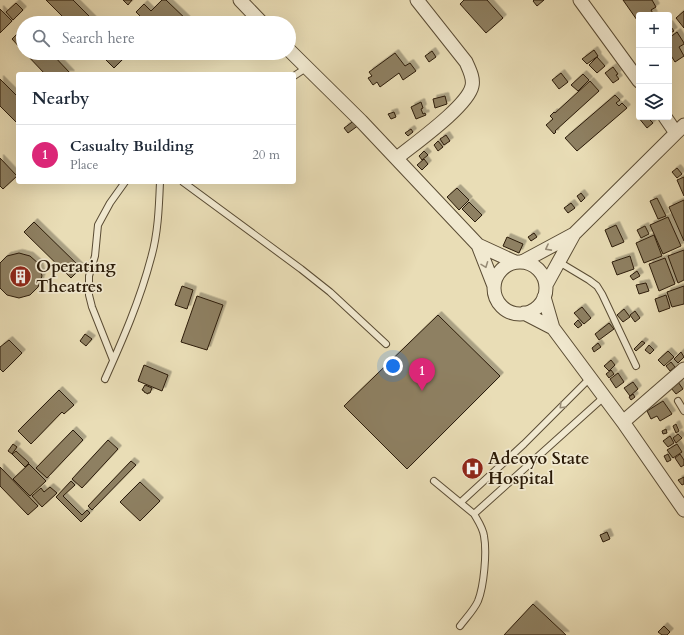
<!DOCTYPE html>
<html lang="en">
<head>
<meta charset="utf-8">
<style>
	body { margin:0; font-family:Cardo,serif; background:#f2f2f3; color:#1f2937 }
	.controls { position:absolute; right:12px; top:12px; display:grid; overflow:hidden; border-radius:4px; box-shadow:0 4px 16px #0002 }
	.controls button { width:36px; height:36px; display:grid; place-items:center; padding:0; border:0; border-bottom:1px solid #e0e1e3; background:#fff; color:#1f2937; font:20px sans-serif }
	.you { position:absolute; left:393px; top:366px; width:14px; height:14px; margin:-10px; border:3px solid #fff; border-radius:50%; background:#1a73e8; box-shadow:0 0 0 6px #1a73e833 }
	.badge { display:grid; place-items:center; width:26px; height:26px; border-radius:50%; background:#db2777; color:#fff; font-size:13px; font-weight:700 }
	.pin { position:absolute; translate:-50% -33px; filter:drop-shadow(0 1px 2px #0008) }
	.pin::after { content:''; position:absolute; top:21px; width:14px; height:12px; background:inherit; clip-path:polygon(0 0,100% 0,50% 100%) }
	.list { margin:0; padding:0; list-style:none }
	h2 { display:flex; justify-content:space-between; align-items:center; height:52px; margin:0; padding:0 16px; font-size:17px }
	h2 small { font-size:13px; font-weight:400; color:#747a83 }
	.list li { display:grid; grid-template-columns:26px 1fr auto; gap:12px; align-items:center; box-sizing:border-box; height:60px; padding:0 16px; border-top:1px solid #e0e1e3 }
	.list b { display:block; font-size:15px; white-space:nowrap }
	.list p { margin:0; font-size:13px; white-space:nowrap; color:#747a83 }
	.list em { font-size:13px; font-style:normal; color:#747a83 }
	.icon { flex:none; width:22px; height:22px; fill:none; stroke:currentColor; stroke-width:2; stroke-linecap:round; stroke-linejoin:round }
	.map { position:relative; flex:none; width:684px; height:635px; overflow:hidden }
	.search { position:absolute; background:#fff; box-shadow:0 4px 16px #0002; left:16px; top:16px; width:280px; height:44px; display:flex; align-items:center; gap:10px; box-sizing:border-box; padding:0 14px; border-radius:22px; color:#747a83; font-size:15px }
	.panel { position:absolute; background:#fff; box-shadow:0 4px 16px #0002; left:16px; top:72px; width:280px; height:112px; border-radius:4px }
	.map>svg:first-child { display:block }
	.building { fill:#8e8062; stroke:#2b1b08; filter:url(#shadow) }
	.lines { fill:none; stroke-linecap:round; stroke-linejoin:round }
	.service-casing { stroke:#5a4c34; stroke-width:8 }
	.minor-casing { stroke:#5a4c34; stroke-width:15 }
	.service { stroke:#f1e9d0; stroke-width:6 }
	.minor { stroke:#f1e9d0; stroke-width:13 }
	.oneway { stroke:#988c76 }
	.labels { text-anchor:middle; stroke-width:3.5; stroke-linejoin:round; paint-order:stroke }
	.poi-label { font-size:17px; font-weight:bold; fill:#2b1b08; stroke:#f1e9d0; text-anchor:start }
</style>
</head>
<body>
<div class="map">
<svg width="684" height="635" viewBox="0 0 684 635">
	<defs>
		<filter id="shadow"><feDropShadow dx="3.5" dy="-3.5" stdDeviation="0" flood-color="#0004"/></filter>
	</defs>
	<rect width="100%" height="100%" fill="#e9ddb6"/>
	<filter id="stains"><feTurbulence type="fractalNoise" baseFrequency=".005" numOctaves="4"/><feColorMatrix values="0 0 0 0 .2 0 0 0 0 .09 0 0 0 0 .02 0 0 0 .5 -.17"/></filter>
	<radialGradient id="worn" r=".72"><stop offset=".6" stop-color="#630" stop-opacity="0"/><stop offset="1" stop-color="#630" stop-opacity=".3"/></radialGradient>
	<path class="building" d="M46,0H73L96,23H69Z
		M123,0H132L128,5Z
		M162,0H166L190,23H147L136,12L144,4L151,11Z
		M464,0H487L503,18L486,33L460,4Z
		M534,0H544L537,6L533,1Z
		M623,0H652L656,7L651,10L654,15H639V18L637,20Z
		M16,3L23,10L13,20L6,12Z
		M0,9L12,21L0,33Z
		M684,11V28L676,18Z
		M669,24L674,31L669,34Z
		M23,28V51L12,39Z
		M677,32L684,43V44L679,47L684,56L675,62L670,54L669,55V38Z
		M594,50L598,56L587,64L582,59Z
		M432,51L436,57L429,62L425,56Z
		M25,53H51L71,74H45Z
		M99,53H126L128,54L114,68Z
		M395,53L405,66L410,63L416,71L403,80L399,73L380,87L377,82L373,85L368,78L372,76L369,72Z
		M597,57L605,66L597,73L589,65Z
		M613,67L618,74L616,75L619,79L613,83L605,73Z
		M561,73L568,82L559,89L552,80Z
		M583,74L589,80L578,91L571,85Z
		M0,79L18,97V124L0,106Z
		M590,81L599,91L555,131L556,132L554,134L546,125L553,119L550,116L554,112L555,113Z
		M615,95L620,100L616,103L619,106L622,103L627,108L577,151L565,138Z
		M445,96L447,104L435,108L433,99Z
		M421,102L423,108L421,109L423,114L425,113L426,115L416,119L411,107Z
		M394,112L396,117L391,119L388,114Z
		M639,116L647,117L653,123L647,128L638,117Z
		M355,120L359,125L348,133L344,128Z
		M411,129L413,132L408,136L405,133Z
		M446,135L450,141L444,145L440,139Z
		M438,141L443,147L438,151L434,145Z
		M424,151L428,155L422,160L419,156Z
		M0,158L17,176L3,189L0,186Z
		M424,159L428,164L422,170L417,165Z
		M677,168L682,174L677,178L672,172Z
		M684,177V196L677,180Z
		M457,188L469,200L459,210L447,197Z
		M581,193L585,198L581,202L577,196Z
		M657,198L666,216L658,219L650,201Z
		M684,200V241L669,207Z
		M469,202L482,215L475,222L462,209Z
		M571,203L575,208L568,213L564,208Z
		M668,217L681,246L663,254L650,225Z
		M34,222L81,268L71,278L24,232Z
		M616,225L624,242L612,247L605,230Z
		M645,226L649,234L641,238L637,230Z
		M534,233L537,237L531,241L528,237Z
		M654,235L662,256L644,263L636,243Z
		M507,237L523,244L519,253L503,246Z
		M684,250V280L678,283L668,256Z
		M19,253L30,256L39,264L42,276L38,287L30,295L19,298L7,295L0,288V263L7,256Z
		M630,256L634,269L617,275L612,262Z
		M665,258L675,284L659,291L649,264Z
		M637,271L640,276L633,280L630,276Z
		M646,283L649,291L639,294L636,285Z
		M182,286L193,290L187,309L175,305Z
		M684,286V304L672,307L667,292Z
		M666,295L670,308L659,312L655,299Z
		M197,296L223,305L207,350L181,342Z
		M582,307L591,318L584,324L574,313Z
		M624,309L630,317L623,322L617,315Z
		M635,311L640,318L635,322L630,315Z
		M438,315L500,376L407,469L344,406Z
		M578,320L582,325L578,328L574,324Z
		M609,323L614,329L599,340L595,334Z
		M85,334L92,339L86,346L80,341Z
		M9,340L22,353L3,372L0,369V347Z
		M642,341L645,343L636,351L634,349Z
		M598,343L601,347L594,352L592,348Z
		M649,345L654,350L650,354L645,350Z
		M668,351L674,357L664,366L658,360Z
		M681,352L684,357L678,363L674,359Z
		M611,360L615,365L609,371L604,366Z
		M671,362L675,367L670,371L666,366Z
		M144,365L168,375L162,391L138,381Z
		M611,370L614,374L609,378L606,374Z
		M618,373L624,382L616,388L610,379Z
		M633,382L638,389L630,396L624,388Z
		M678,382L683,389L676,394L671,388Z
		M145,385L152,388L150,393H148V394L144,392V391L142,390Z
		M59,390L74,405L64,414L62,412L31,444L18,431Z
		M633,394L635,397L631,400L629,397Z
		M663,401L672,414L660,421L657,416L651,419L647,411Z
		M676,424L679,431L676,433L673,426Z
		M666,429L667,433L663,434L662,431Z
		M73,430L83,440L47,478L36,468Z
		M678,434L682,438L676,443L673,438Z
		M670,436L674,443L668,447L663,441Z
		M108,440L118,449L82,488L72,479Z
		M13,444L17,447L12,454L8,451Z
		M677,444L682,452L673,458L667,450Z
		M16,451L29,463L25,467L12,454Z
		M668,454L671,460L667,462L664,456Z
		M680,454L684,460V465L681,467L675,458Z
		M131,461L136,465L92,510L88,506Z
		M29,464L46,481L30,496L13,479Z
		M0,467L38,506L28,515L0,486Z
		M684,477V484L682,485L678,480Z
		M71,481L75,485L63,496L82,515L87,510L90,513L81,522L56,497Z
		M140,482L160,501L140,521L120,502Z
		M50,487L57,493L42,507L32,496L41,488L44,492Z
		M607,532L610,539L603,542L600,535Z
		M533,604L566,635H504Z
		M664,626L670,632L667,635H662L658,632Z"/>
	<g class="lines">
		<defs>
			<path id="service" d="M294,76L306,68
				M183,182L301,269L330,292L386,344
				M559,262L589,280L597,286L602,294L636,366
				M113,360L92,307L89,295V276L95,256L98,225L110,203L125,182
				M105,379C123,339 140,300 151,258C158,234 159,207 160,182
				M678,401L684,411
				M434,481L474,514C478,521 483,528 484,536C487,552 484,586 478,601C474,610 466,618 460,626
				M461,502L524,444L590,378
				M474,514L604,397"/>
			<path id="minor" d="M240,0L262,23
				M580,0L639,81
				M289,50L361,121L478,245L515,262
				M665,117L676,133
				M397,158C414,144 468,106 472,86C474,78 469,69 466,62L417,0
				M478,245L494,286
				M522,262L574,234L684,125
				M494 288a26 26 0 1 1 52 0a26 26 0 1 1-52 0Z
				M546,285L574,234
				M544,297L553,328L623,422L684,510
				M524,313L553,328
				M623,422L684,369"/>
		</defs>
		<use href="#service" class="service-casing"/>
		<use href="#minor" class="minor-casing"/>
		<use href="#service" class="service"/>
		<use href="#minor" class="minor"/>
	</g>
	<defs><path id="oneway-chevron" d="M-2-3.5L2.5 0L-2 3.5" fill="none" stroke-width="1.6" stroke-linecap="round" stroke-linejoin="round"/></defs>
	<g class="oneway">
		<use href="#oneway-chevron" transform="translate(548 248) rotate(152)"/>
		<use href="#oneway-chevron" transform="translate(485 265) rotate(69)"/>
		<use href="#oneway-chevron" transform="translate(562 406) rotate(135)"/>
	</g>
	<defs>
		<symbol id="building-disc" viewBox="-11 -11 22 22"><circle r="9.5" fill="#8f2418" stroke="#f1e9d0"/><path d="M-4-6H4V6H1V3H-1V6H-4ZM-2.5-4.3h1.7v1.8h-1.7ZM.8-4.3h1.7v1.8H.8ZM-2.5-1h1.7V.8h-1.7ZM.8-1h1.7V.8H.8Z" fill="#fff"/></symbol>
		<symbol id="hospital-disc" viewBox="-11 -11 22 22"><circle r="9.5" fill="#8f2418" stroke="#f1e9d0"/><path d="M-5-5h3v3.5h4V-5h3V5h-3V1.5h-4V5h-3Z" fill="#fff"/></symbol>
	</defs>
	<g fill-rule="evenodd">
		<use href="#building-disc" x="8" y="264" width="25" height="25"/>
		<use href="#hospital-disc" x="460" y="456" width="25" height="25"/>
	</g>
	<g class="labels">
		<g class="poi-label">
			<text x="36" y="272">Operating<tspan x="36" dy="20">Theatres</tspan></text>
			<text x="488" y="464">Adeoyo State<tspan x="488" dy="20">Hospital</tspan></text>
		</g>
	</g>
	<rect width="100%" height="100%" filter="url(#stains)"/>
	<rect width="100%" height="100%" fill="url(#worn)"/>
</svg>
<div class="controls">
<button>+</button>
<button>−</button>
<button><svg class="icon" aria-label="layers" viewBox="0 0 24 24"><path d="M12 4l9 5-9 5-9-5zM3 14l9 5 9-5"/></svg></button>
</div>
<div class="you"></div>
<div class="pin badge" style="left:422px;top:391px">1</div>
<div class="search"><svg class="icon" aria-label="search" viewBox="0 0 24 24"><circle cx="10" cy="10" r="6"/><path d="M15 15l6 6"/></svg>Search here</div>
<section class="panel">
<h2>Nearby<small></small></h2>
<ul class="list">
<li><span class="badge">1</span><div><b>Casualty Building</b><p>Place</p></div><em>20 m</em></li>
</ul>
</section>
</div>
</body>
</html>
